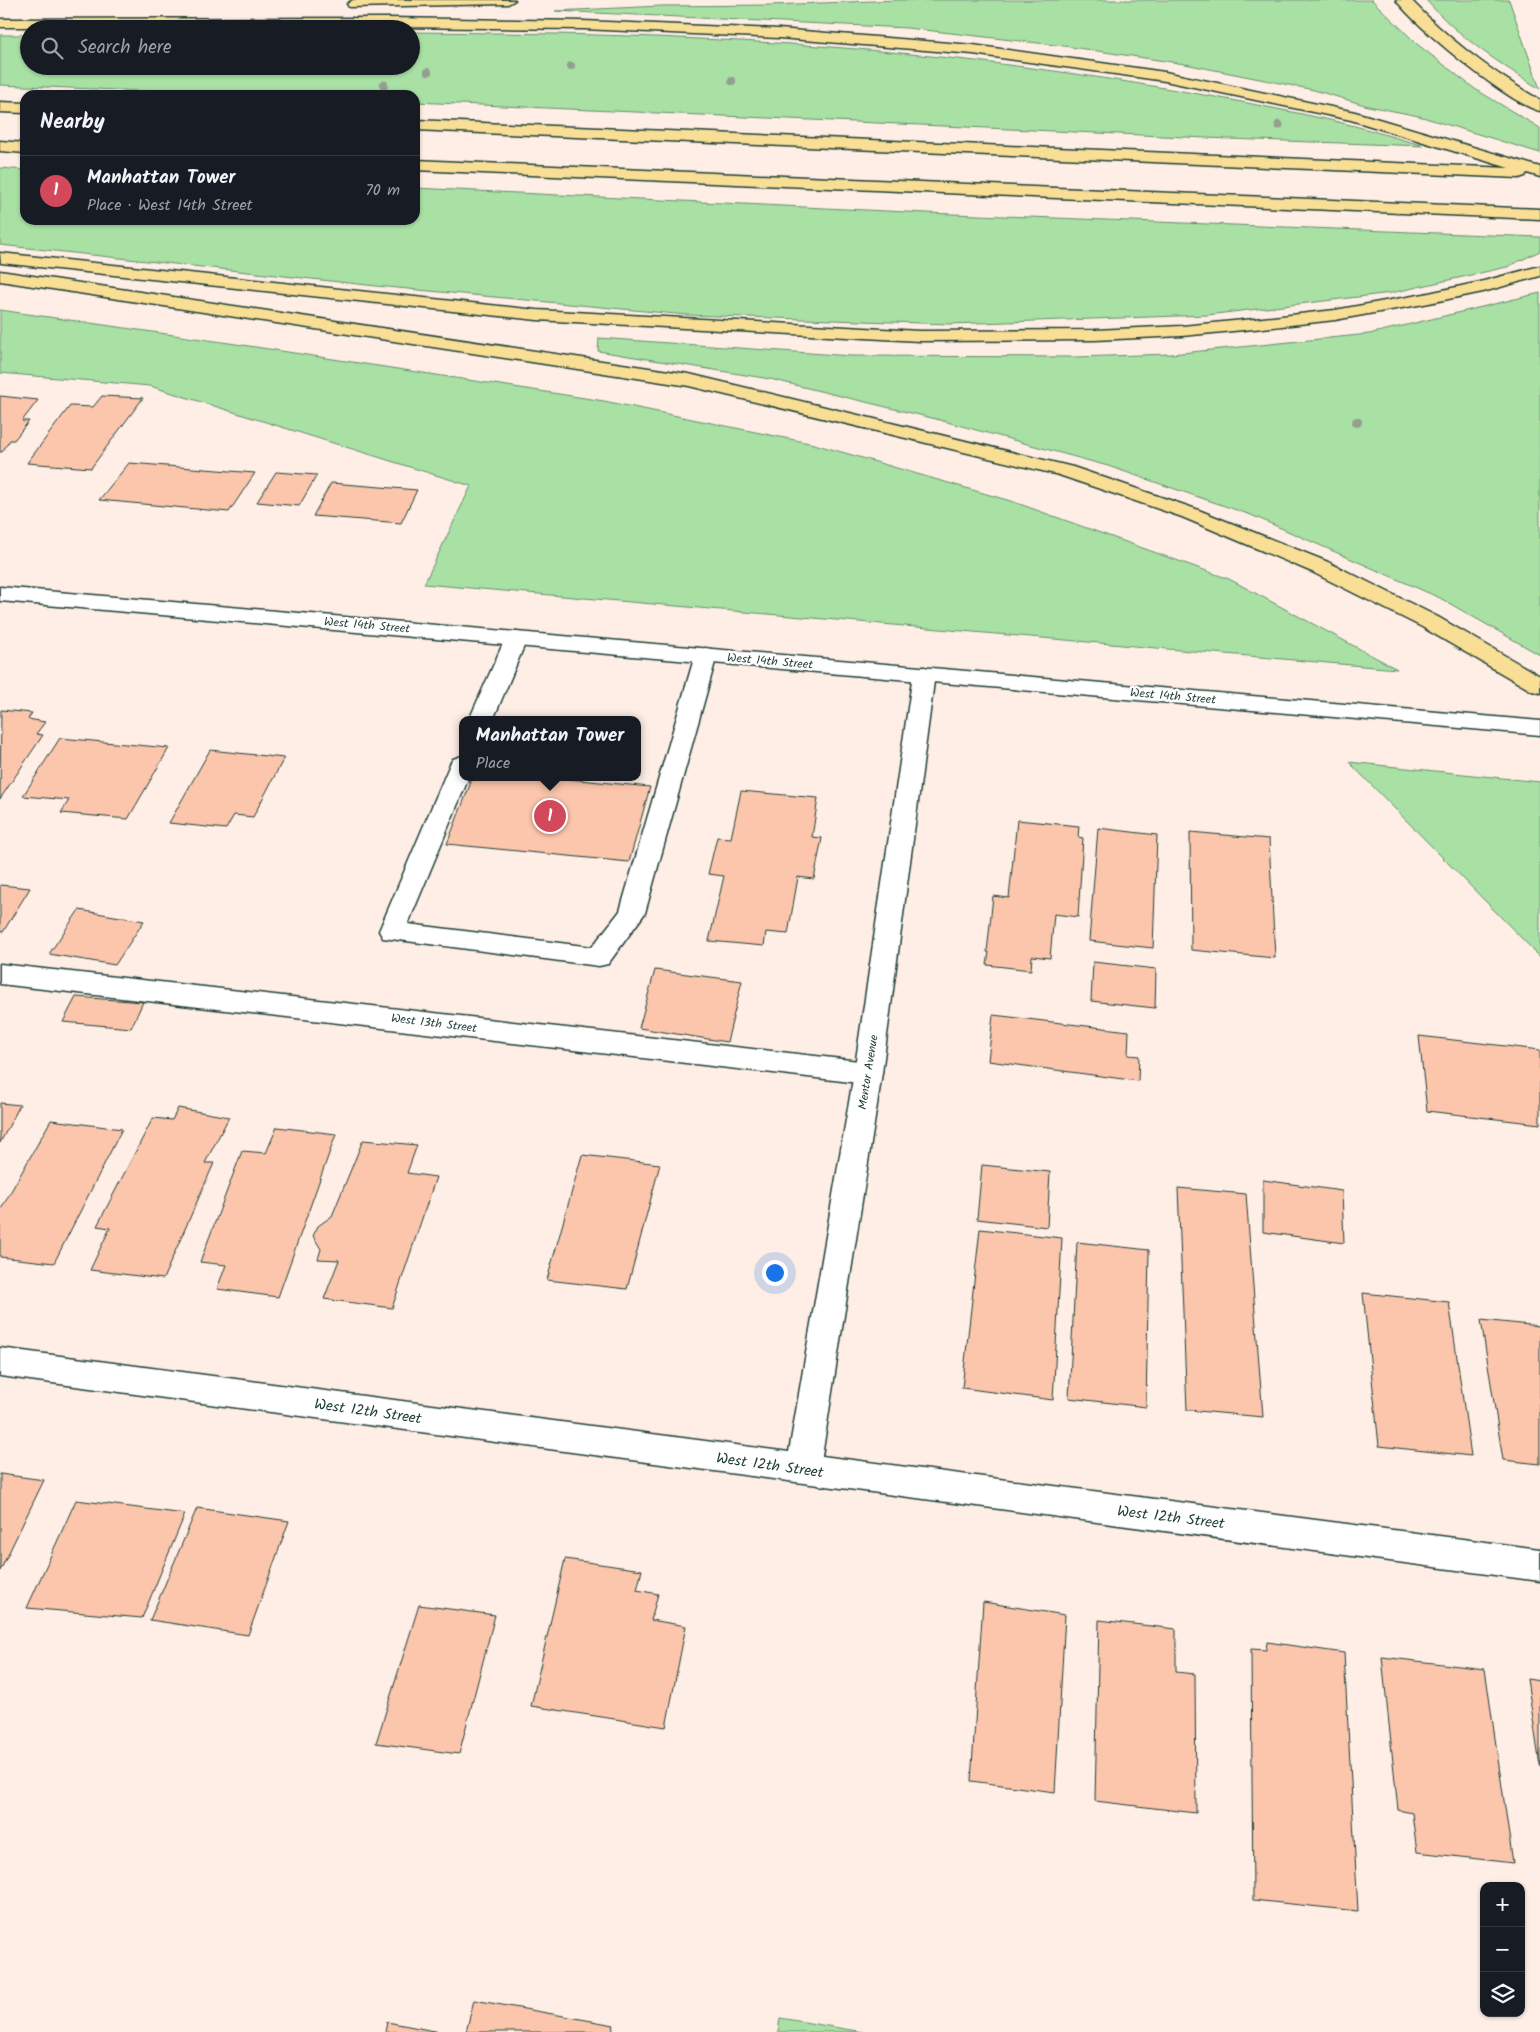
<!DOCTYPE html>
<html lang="en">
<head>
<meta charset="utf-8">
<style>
	body { margin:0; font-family:Kalam,sans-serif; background:#242831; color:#f1f3f6 }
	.controls { position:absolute; right:15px; bottom:15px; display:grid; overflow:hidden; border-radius:10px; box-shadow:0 1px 4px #0004 }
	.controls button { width:45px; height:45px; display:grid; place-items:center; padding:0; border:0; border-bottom:1px solid #363941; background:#171b24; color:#f1f3f6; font:25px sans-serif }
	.you { position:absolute; left:774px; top:1272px; width:18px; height:18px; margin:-12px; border:4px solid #fff; border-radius:50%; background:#1a73e8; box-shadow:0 0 0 8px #1a73e833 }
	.badge { display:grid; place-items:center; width:32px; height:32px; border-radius:50%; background:#d1495b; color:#fff; font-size:16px; font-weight:700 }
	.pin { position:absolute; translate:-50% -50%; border:2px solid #fff; box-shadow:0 1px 5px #0006 }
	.popup { position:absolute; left:459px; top:716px; width:182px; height:65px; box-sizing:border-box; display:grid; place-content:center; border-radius:10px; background:#171b24; filter:drop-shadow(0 1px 4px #0005); font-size:16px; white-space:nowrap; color:#9ea1a6 }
	.popup b { font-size:19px; color:#f1f3f6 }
	.popup::after { content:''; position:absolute; left:50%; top:100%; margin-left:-10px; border:10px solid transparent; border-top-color:#171b24 }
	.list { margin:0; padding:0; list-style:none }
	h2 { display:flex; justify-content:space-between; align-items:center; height:65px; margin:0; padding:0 20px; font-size:21px }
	h2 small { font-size:16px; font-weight:400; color:#9ea1a6 }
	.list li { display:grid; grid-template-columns:32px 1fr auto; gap:15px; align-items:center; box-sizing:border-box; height:70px; padding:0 20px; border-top:1px solid #363941 }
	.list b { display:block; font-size:19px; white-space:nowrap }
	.list p { margin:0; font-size:16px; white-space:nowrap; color:#9ea1a6 }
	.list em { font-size:16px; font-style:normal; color:#9ea1a6 }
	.icon { flex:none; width:28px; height:28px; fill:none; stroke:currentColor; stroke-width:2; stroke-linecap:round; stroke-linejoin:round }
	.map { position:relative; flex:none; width:1540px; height:2032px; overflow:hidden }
	.search { position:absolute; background:#171b24; box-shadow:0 1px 4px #0004; left:20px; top:20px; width:400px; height:55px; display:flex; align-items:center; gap:12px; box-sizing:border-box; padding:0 18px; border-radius:28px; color:#9ea1a6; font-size:19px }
	.panel { position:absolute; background:#171b24; box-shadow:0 1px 4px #0004; left:20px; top:90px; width:400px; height:135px; border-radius:15px }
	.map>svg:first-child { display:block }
	.green { fill:#a9e0a4; stroke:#648e6c }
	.building { fill:#fcc6ad; stroke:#1f3d34 }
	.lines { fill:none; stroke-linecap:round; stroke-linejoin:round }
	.lane-casing { stroke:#1f3d34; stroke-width:3 }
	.street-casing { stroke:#1f3d34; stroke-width:3 }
	.secondary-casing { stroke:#1f3d34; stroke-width:3 }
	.highway-casing { stroke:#1f3d34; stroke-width:3 }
	.lane { fill:#fff; fill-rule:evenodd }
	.street { fill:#fff; fill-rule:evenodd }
	.secondary { fill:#fff; fill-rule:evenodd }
	.highway { fill:#f9df96; fill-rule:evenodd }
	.tree { fill:#939f90 }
	.labels { text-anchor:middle; stroke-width:4.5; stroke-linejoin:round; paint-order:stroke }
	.street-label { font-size:12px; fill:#1f3d34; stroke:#fff }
	.near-street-label { font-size:15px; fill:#1f3d34; stroke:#fff }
</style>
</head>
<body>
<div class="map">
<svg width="1540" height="2032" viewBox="0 0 1540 2032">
	<rect width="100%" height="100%" fill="#feeee6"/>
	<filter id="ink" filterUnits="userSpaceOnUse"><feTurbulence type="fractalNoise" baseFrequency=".02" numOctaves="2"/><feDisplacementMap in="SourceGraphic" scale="10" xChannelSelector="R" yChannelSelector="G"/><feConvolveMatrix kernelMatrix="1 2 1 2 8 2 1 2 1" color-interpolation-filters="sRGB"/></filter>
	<g filter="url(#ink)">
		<path class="green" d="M899,0H1372L1417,44L1475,89L1540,128V153L1419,116L1368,106L1314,90L1185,64L1064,46L907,28L555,11L661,6L770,5Z
			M1426,0H1509L1540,89C1499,63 1458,37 1426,0Z
			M411,32C507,33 603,34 699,39C911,48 1123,75 1330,120C1362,127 1393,137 1424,146L1229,139L415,102V95H235L0,85V35H29V66H411Z
			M0,168L25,170V220H415V188L927,213L1540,237V251L1507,267L1391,293L1207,315L949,324L687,315L376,286L0,245Z
			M1540,293V655L1440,598L1251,515L1108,466L936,419L770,379L598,351L599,338L851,356L1076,357L1171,354L1369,334Z
			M0,310L236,344L604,401L814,444L1014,502L1229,579L1397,669L424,584L471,486L150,386L0,373Z
			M1349,762L1540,782V957Z
			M780,2018L863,2032H778Z"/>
		<path class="building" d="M0,396L38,400L22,421H29L14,440H10L2,452H0Z
			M102,396L143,398L91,468L27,463L70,406L93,407Z
			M129,463L255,473L229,512L99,500Z
			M276,472L317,475L299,506L257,502Z
			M331,483L417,490L401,523L313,516Z
			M1,710L32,713L28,719L45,722L36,734L43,735L0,799Z
			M60,738L169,748L128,819L61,813L69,800L23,796Z
			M210,750L284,758L253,817L234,815L226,829L169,823Z
			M473,777H549L650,787L629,862L447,844Z
			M741,791L818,798L812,837L822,838L814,879L798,877L788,934L766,932L764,946L709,941L724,876L708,874L717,837L731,838Z
			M1017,820L1079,826L1078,837L1083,838L1078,917L1054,914L1050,958L1032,956L1031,970L987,965L989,952H987L993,896L1009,898Z
			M1098,828L1157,835L1153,948L1089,941Z
			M1190,832L1269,839L1275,958L1191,950Z
			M0,885L30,888L3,932L0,931Z
			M79,910L144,921L115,965L49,954Z
			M1093,962L1156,969L1155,1008L1091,1001Z
			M655,970L742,981L727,1042L639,1028Z
			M76,997L143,1002L131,1028L63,1022Z
			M993,1015L1129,1031L1128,1055L1139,1056L1138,1081L988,1061Z
			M1419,1036L1540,1050V1124L1427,1111Z
			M0,1103L20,1105L0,1143Z
			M178,1108L229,1117L205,1163H214L163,1279L90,1270L110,1228L97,1226L153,1118L172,1120Z
			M51,1120L122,1129L54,1263L0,1257V1211Z
			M277,1127L336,1134L278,1297L217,1289L226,1265L200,1262L242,1151L266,1153Z
			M363,1140L417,1145L407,1173L436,1177L392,1308L324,1299L339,1260L318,1259L321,1249L313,1236L318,1226L332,1216Z
			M582,1155L660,1164L627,1289L547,1280Z
			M982,1165L1050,1172L1047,1227L977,1219Z
			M1263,1180L1342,1191L1344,1243L1263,1232Z
			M1178,1188L1246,1194L1263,1417L1187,1410Z
			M980,1229L1062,1238L1053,1400L962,1388Z
			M1077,1242L1149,1250L1146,1407L1069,1398Z
			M1363,1293L1449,1302L1471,1456L1379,1446Z
			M1481,1320L1540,1326V1464L1503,1460Z
			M0,1474L44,1480L0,1571Z
			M76,1500L185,1514L142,1618L27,1608Z
			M197,1508L289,1521L248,1635L150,1620Z
			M565,1559L642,1570L637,1590L658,1594L651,1620L686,1626L666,1727L531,1706Z
			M983,1602L1065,1615L1055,1792L971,1781Z
			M419,1605L495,1615L459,1754L376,1743Z
			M1099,1620L1176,1629V1672L1195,1674L1196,1813L1095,1801Z
			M1267,1642L1344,1653L1358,1911L1253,1900L1251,1649L1266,1650Z
			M1382,1657L1485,1669L1513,1863L1417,1852L1412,1813L1398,1810Z
			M1527,1679L1540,1681V1766Z
			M474,2000L614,2025L612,2032H466Z
			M387,2022L440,2032H385Z"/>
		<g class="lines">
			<defs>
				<path id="lane" d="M516,632L524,634L527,639L493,720H469L505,639L508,634Z
					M706,648L714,650L717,655L645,913L608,964L599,966L383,938L379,931L450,764L453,759L462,756V777H469L408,924L592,947L620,911L695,655L698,650Z
					M0,964L868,1062L878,1065L882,1073L878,1081L868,1084L0,984Z"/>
				<path id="street" d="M924,667L932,669L935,674L882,1073L822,1456L1540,1549V1581L0,1376V1348L789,1452L854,1073L913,674L916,669Z"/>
				<path id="secondary" d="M0,587L1540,721V735L0,601Z"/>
				<path id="highway" d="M353,0H515L508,4L349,7L347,4Z
					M1396,0H1411C1448,39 1493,73 1540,100V111C1508,103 1416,27 1396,0Z
					M388,18L583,21L779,29L973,45L1165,72L1355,112L1540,167V177L1527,173L1525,176L1519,178L415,130V120L1509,168L1351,120L1165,81L973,54L779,38L583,29L388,27H0V19Z
					M0,102L25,103V113L0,112Z
					M0,141L25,143V153L0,151Z
					M415,160L1540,209V219L415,170Z
					M0,253L537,310L919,331L1095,330L1182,326L1254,319L1335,310L1424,294L1480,282L1540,266V276L1483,292L1424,304L1335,320L1254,329L1182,336L1095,340L919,341L537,320L1,263Z
					M0,271L689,374L1073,467L1196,509L1328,562L1438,617L1540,676V693L1532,691L1422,627L1312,572L1182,517L1059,475L689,386L0,281Z"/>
			</defs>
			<use href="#lane" class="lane-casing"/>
			<use href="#street" class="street-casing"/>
			<use href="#secondary" class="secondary-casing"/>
			<use href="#highway" class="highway-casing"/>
			<use href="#lane" class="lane"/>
			<use href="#street" class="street"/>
			<use href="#secondary" class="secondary"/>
			<use href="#highway" class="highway"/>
		</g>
		<g class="tree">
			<circle cx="571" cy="66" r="4"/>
			<circle cx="428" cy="72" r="4"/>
			<circle cx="732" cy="81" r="4"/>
			<circle cx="384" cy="85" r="4.5"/>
			<circle cx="1279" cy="125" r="4.5"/>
			<circle cx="1357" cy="422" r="5"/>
		</g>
	</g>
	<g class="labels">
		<g class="street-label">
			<text transform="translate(367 625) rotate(5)" y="4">West 14th Street</text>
			<text transform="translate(770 661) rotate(5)" y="4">West 14th Street</text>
			<text transform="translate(1173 696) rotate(5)" y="4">West 14th Street</text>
			<text transform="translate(434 1023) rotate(7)" y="4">West 13th Street</text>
			<text transform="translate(868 1072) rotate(-81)" y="4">Mentor Avenue</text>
		</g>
		<g class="near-street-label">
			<text transform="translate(368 1411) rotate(8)" y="5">West 12th Street</text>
			<text transform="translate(770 1465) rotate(8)" y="5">West 12th Street</text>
			<text transform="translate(1171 1517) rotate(7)" y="5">West 12th Street</text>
		</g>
	</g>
</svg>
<div class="controls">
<button>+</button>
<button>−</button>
<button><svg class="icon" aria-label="layers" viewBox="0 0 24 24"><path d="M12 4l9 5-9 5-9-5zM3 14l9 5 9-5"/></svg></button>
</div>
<div class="you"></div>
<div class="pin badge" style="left:550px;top:816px">1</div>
<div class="popup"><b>Manhattan Tower</b>Place</div>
<div class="search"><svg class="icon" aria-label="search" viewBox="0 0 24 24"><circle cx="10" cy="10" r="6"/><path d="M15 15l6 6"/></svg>Search here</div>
<section class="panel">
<h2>Nearby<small></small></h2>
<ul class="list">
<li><span class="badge">1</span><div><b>Manhattan Tower</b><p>Place · West 14th Street</p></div><em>70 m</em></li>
</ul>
</section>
</div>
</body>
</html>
